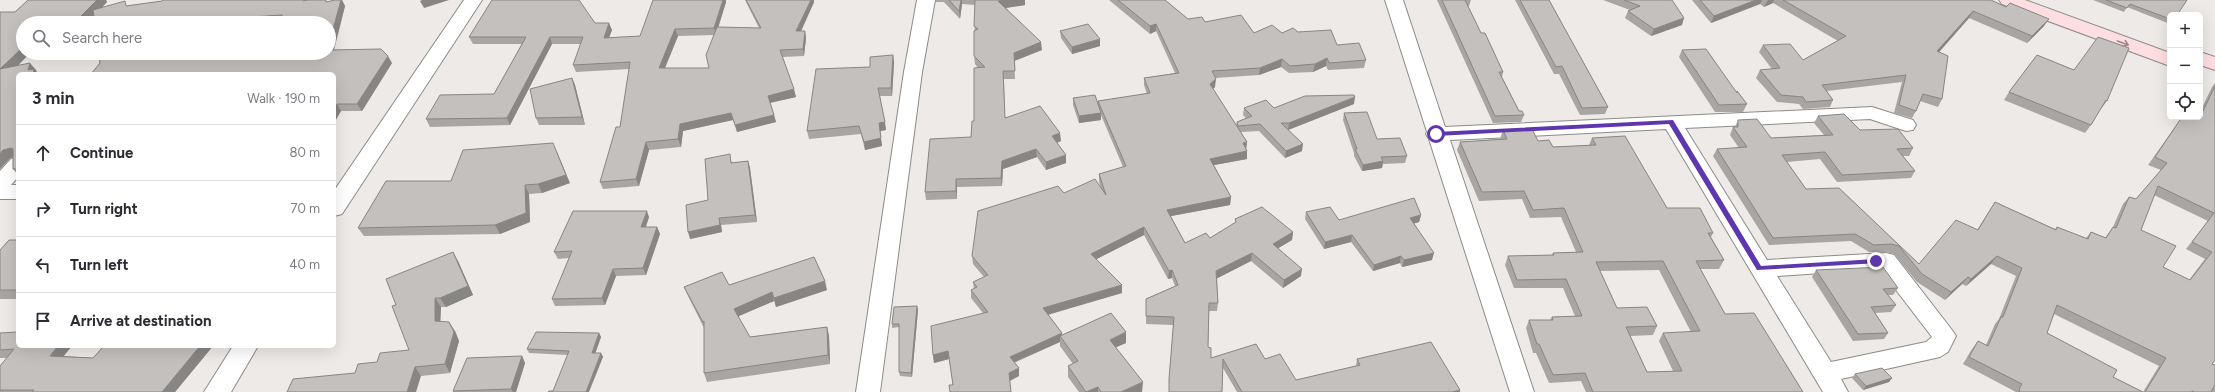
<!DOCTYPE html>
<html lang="en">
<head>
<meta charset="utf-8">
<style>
	body { margin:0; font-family:Figtree,sans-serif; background:#f7f7f7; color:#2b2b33 }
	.controls { position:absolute; right:12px; top:12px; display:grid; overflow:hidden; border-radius:6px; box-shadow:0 4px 16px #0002 }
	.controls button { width:36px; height:36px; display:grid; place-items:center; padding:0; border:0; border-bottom:1px solid #e1e1e2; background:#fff; color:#2b2b33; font:20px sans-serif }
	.stop { position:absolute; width:12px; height:12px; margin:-9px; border:3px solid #5e36ad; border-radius:50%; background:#fff }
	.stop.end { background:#5e36ad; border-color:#fff; box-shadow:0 1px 4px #0008 }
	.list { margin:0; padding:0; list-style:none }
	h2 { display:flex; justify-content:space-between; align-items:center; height:52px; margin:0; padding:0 16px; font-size:17px }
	h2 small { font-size:13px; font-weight:400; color:#7c7c81 }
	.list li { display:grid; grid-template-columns:26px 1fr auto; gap:12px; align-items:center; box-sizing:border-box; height:56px; padding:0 16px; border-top:1px solid #e1e1e2 }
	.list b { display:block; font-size:15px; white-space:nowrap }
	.list em { font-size:13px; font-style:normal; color:#7c7c81 }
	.icon { flex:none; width:22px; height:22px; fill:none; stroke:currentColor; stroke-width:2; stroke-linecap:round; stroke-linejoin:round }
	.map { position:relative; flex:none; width:2215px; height:392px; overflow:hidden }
	.search { position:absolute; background:#fff; box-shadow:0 4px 16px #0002; left:16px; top:16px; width:320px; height:44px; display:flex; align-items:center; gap:10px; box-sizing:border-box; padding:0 14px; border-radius:22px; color:#7c7c81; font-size:15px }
	.panel { position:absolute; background:#fff; box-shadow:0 4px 16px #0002; left:16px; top:72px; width:320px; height:276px; border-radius:6px }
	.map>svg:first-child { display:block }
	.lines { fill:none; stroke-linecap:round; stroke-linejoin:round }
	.minor-casing { stroke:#8d8b88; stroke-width:2 }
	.tertiary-casing { stroke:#8d8b88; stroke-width:2 }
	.secondary-casing { stroke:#8d8b88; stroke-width:2 }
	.minor { fill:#fff; fill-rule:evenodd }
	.tertiary { fill:#fff; fill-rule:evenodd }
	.secondary { fill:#fedee0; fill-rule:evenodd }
	.wall { fill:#a8a5a3; fill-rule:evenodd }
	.shaded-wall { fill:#888684 }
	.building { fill:#c3c0bd; stroke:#888684; fill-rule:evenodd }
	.oneway { stroke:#998889 }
	.route { fill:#5e36ad }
</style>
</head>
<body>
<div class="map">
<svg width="2215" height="392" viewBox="0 0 2215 392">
	<rect width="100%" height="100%" fill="#edeae7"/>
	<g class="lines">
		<defs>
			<path id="minor" d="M917,0H935L922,72L880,392H856L904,72Z
				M1385,0H1403L1445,127L1872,107L1913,120L1916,125L1913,130L1906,131L1870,119L1685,128L1767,260L1886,253L1894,255L1952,330L1956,336L1948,352L1940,357L1841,379L1848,392H1823L1666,129L1450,140L1534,392H1510L1429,139L1426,134L1427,132ZM1880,269L1932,337L1926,342L1831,362L1777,276Z
				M18,157V177L11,185H18V199H0V171L11,159Z"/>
			<path id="tertiary" d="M464,0H482L342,214L334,216V191Z
				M233,346H258L231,392H204Z"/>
			<path id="secondary" d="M1999,0H2025L2170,53V66L2002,4Z
				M2200,52L2215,57V70L2200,65Z"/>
		</defs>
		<use href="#minor" class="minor-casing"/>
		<use href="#tertiary" class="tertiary-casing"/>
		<use href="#secondary" class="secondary-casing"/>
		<use href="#minor" class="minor"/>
		<use href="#tertiary" class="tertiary"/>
		<use href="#secondary" class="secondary"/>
	</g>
	<path class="wall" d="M28,0H106L107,2L102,8L128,6L328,2L335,0H342L345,6L334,50L392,63L362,111H341L334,123V74L100,63L99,53H237V55L329,53V23H95L94,16L23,23V53H30L18,66L36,70L18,74V175L13,169V157L10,158L0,169V12H15Z
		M745,0H814V2L801,31H805L806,38L804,56L782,57L796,97L770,103L776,122L737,132L733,120L683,131L681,147L649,150L639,186L603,189L600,182L620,127L629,69L576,72L573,65L581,44H552L510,125L430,127L426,119L494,94L522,44H473L469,37L595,23L612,30L609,38L640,36L726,2L718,27L759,28ZM714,35L709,68H665L678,36Z
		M936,0H1025V5L1006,8L1042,50L1014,61L1015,79H1004L1005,118L1061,141L1057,143L1066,163L1046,170L1037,157L1003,169L1002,186L957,187V199L926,200L925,192L971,137L974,121L978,68L975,64L974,56L975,5L962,4L960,19L944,2H936Z
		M1109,0H1165L1188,19L1205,22L1254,33H1282L1298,32L1337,45L1366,60L1364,68L1328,70L1326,66L1313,72L1289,73L1281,67L1259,75L1215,78V87L1213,89L1236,126L1237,122L1246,118L1243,115L1244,108H1274L1354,104L1288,130L1302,151L1285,158L1259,131L1241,132L1247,142L1246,149L1247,159L1214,165L1231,197L1230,205L1171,216L1185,243L1210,238L1235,223V219L1293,232L1292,240L1278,248L1301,276L1283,288L1251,261L1217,278L1218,303L1217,311H1209L1208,347L1211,358L1265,359L1296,380L1356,366L1357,359L1460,392H1237L1223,368L1222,392H1169L1173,325L1146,324V299L1175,286L1172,278L1168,279L1144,235L1096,259L1122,285V293L1048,314L1062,333V335L1126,343L1116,347L1142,392H1079L1068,377V366L1073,364L1060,346V342L1014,363L1019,376L953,385L949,359L934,363L933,355L983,313L971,298V290L974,289L973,282L984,277L973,264L972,256L1064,193L1101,188L1099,182V174L1123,167L1101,115V120L1079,123L1073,105V98L1098,105V101L1147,94L1144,85V78L1175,73L1156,31L1150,34Z
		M1437,0H1471L1469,6H1468L1481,33L1503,72L1502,77L1519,111L1524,115L1521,122L1493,123Z
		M1515,0H1549L1608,107L1605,114L1580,115L1559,74H1554Z
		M1603,0H1672L1682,25L1651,36L1625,18L1628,11L1630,10Z
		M1692,0H1921L2044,26L2027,43L1969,18L1939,52L1942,99L1938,107L1920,101L1916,111L1912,118L1894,113L1902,82L1827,91L1833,100L1830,107L1803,109L1799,104L1777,102L1756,78L1760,70L1772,69L1759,52L1763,45L1803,60L1838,41L1773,3L1764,7L1760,4L1711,23Z
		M2093,0H2187L2170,15V24L2127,7L2124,12Z
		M1060,31L1100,46L1072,54L1061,38Z
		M1682,50L1736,92L1737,91L1747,104L1743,112H1715L1679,57Z
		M893,55L894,63L892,96H880L886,130L880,131L882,146L865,150L861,134L809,139L807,131L870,67Z
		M2037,55L2107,101L2101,109H2100L2091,125L2085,133L2004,100L2009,92Z
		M572,78L575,85L585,125H539L536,118Z
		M2215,83V360L2212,364L2215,365V392H2016L1963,364L1972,349L1978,341L1986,345L1995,324L1999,319L2016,276L1991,264L1966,286L1962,284L1945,300L1917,282L1894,254L1886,252H1869L1851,241L1769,245L1713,156L1717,149L1739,148L1730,135L1733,127H1735L1738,120L1771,138L1824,135L1814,123L1818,116L1913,148L1909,156H1903L1915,171L1911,178L1837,182L1820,159L1787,162L1806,189L1839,188L1919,264L1977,230L1995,202L2055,229L2057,227L2086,238L2091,232L2105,238L2113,227L2123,204L2129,197L2136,199L2161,170L2148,165L2182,117H2200V112L2212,87ZM2154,195L2208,221L2186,249L2205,259L2189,280L2163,267L2141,230ZM2054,314L2159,366L2143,392L2113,377L2047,333Z
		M1344,113L1377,139L1407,156L1405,163L1383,164L1382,168L1362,171L1354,156V153L1343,120Z
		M1503,130L1538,141L1553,147L1589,145L1592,138L1667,208L1713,233L1711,237L1724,260L1719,269H1700L1725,314L1803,392H1586L1581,381L1549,383L1536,353H1533L1526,328L1529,320H1550L1552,317L1575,316L1563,288H1514L1505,265L1508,256L1552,255L1553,253L1576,252L1561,217L1530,218L1522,199L1479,201L1457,150L1460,142L1500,139ZM1659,270L1691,332L1663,333L1659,341L1673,371L1647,372L1630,336L1653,335L1657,326L1617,308L1600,271Z
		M732,161L733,163L748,161L750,168L757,222L721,225L722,232L690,239L708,200Z
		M386,181L570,183L542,193L529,194L530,222L500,234L364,236L358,228Z
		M1306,212L1339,220L1421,215L1419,222L1414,223L1432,260L1402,267L1400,263L1373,271L1351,242L1324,249L1305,219Z
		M649,217L646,227H657L660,234L646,275L616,276L605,305L555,306L552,299L569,258L558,259L554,252Z
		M18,240V299H0V250Z
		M458,261L473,295L446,307H441L440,322L455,331L459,341L450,373L421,376L355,373L377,362L409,350L396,305Z
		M1816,270L1898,288L1893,295H1888L1896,305L1891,312L1875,313L1888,333L1884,339L1853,341L1812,277Z
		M729,285L827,290L776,307L774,301L738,316L750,337L827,327L829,336L830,364L707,382L704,373V328L688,296L684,287Z
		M917,306L918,310L912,377L900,376L899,372V327L892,328V324Z
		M0,333L18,346H72L63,356L93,358L104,346H213L175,392H0V366L7,358H0Z
		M599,333L601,337L595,353H601L603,357L553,391L568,355L529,353L527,349Z
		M522,356L525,363L516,392H453V391Z
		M1855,374L1892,378L1889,382L1863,390L1852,378Z"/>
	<path class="shaded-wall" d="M97,0H106L107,2L87,23H74Z
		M341,0H342L345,6L332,57L329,52V44Z
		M422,0H449L424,8L420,1Z
		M723,0H726V2L716,35L714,28Z
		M811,0H814V2L798,38L796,31Z
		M961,0H962V4L960,19L959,11Z
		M1007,0H1025V5L999,9L998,1Z
		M1756,0H1762L1760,4L1711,23L1714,16Z
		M1768,0H1774L1773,3L1764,7Z
		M1973,11L1969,18L1933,59L1937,51Z
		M236,18L239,23H236Z
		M1684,18L1682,25L1651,36L1654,29Z
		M2049,19L2044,26L2027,43L2032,36Z
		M609,23L612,30L606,45L604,38Z
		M1156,24V31L1150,34V26Z
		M675,29L678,36L662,75L659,68Z
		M805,31L806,38L804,56L803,49Z
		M550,37L552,44L510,125L507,118Z
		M1100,39V46L1072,54V47Z
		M1041,42L1042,50L1014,61L1015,79L1014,53Z
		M23,47V53H30L6,77L0,69Z
		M232,53H237L236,64L231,56Z
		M893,55L894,63L892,96L891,88Z
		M388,56L392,63L362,111L357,104Z
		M1327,58L1326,66L1313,72L1315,64Z
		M1282,59L1281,67L1259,75L1260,68Z
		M30,63L36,70L38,74H31L28,70Z
		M572,78L575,85L585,125L582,117Z
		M1216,79L1215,87L1209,92L1210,84Z
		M794,89L796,97L769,103L768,96Z
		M1355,97L1354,104L1288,130L1289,123Z
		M337,104L341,111L334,123V109Z
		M731,113L733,120L683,131L681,147L678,139L680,124Z
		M1101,113V120L1079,123V116Z
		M774,115L776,122L737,132L735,125Z
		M885,122L886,130L880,131L882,146L865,150L864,142L879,123Z
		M1060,133L1061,141L1052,144V136Z
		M646,142L649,150L639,186L636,179Z
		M1247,142L1246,150L1243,143Z
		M1303,144L1302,151L1285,158L1286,151Z
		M11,148L18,156L10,158L0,169V154L3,150Z
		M1036,149L1037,157L1003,169L1002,186L1001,178L1002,161Z
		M1247,151V159L1209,166L1210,159Z
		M557,152L570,183L542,193L538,184Z
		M1066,155V163L1046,170V162Z
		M748,161L750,168L757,222L755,215Z
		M1383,161L1382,168L1362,171L1363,165Z
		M956,179L957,187V199L956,191Z
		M525,185L529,194L530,222L500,234L495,225Z
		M1231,197L1230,205L1166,217L1167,210Z
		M647,211L649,217L643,234L641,227Z
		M1421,215L1419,222L1409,225L1410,218Z
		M719,218L721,225L722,232L690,239L688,232Z
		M657,227L660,234L646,275L643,268Z
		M1144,227V235L1091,262V254Z
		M1293,232L1292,240L1272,252L1273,244Z
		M1352,235L1351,242L1324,249L1325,242Z
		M453,252L458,261L473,295L446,307L440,298Z
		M1252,253L1251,261L1216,279V271Z
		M1434,253L1432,260L1402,267L1404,260Z
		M1401,256L1400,263L1373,271L1374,265Z
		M1997,256L1991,264L1966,286L1971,279Z
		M613,269L616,276L605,305L602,298Z
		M1302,269L1301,276L1283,288L1284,280Z
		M1172,270V278L1168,279L1169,271Z
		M1968,277L1962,284L1945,300L1951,292Z
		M825,281L827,290L776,307L774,298Z
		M1122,285V293L1044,316L1043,308Z
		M772,292L774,301L737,317L734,309Z
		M435,298L441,307L440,331L435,321Z
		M917,306L918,310L912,377L911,373Z
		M449,322L455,331L459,341L450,373L445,364Z
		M827,327L829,336L830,364L828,355Z
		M1126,332V343L1110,350V340Z
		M599,333L601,337L594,357L592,353Z
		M1062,333V339L1060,336V342L1010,364V357Z
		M58,346H72L58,363L50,356Z
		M200,346H213L175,392H162Z
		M948,351L949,359L934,363L933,355Z
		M601,353L603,357L589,392H586Z
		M522,356L525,363L516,392H513L511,389Z
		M415,367L421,376L416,392H407Z
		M1019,368V376L1010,381L1009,373Z
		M1892,378L1889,382L1863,390L1866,386Z
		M1143,382L1142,392H1121Z
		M1098,387V392H1087Z
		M1460,390V392H1452Z"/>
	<path class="building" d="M28,0H97L74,23H23V47L0,69V12H15Z
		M163,0H303V1L308,0H326V2L335,0H341L329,44V23H284L282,15L236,18V23H95L93,10L125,1L126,6L162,1Z
		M492,0H579L595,23H609L604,38L640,36L653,0H723L714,28L675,29L659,68H709L706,55L717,27L761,28L746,0H811L796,31H805L803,49L780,50L794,89L768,96L774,115L735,125L731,113L680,124L678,139L646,142L636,179L600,182L616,127H620L630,62L573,65L583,37H550L507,118L426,119L440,95L494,94L526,37H469Z
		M949,0H961L959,11Z
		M975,0H1007L998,1L1041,42L1014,53L1015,71H1003L1005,118L1040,106L1060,133L1052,136L1066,155L1046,162L1036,149L1002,161L1001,178L956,179V191L925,192L930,139L971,137L972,121H974V68L985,67L974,56V31L978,29L974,26Z
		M1118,0H1165L1188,19L1202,17L1205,22L1241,15L1254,33L1272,25L1282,33L1293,28L1298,32L1331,30L1337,45L1359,43L1366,60L1329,63L1327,58L1315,64L1290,66L1282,59L1260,68L1212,71L1216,79L1210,84L1247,142L1243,143L1247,151L1210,159L1231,197L1167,210L1185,243L1206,233L1210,238L1236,222L1235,219L1262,207L1293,232L1273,244L1302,269L1284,280L1252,253L1216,271L1218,303H1209L1208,347L1211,348V358L1256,344L1265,359L1280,354L1296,380L1360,365L1357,359L1431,342L1460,390L1452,392H1242L1223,359L1222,392H1169V379L1174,317L1146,316V299L1178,285L1172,270L1169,271L1144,227L1091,254L1122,285L1043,308L1062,333L1010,357L1019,368L1009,373L1011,392H950L949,385H953L948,351L933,355L931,326L988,312L971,290L977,287L973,282L988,275L972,256L978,211L1058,186L1064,193L1095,179L1106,195L1099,174L1126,166L1098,101L1150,93L1144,78L1179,73L1156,24L1150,26Z
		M1442,0H1465L1481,33H1485L1503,72H1499L1519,111H1522L1524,115L1495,116Z
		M1520,0H1549L1608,107L1582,108L1562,66L1556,67Z
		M1624,0H1672L1684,18L1654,29L1628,11L1640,6Z
		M1700,0H1756L1714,16Z
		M1783,0H1991L2006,7L2010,3L2049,19L2032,36L1973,11L1937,51L1948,56L1942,99L1923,94L1916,111L1899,105L1906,75L1822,85L1833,100L1806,102L1803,97L1781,95L1760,70L1780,68L1763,45L1790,44L1803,60L1846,36Z
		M2106,0H2187L2177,15H2170V19L2130,4L2127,8Z
		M1088,24L1100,39L1072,47L1060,31Z
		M2098,37L2129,48L2107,101L2106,100L2091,125L2009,92L2037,55L2074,70Z
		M381,49L388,56L357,104H337L334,109V74H91L100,63L99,53H232L231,56L248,53H329V50Z
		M1706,49L1737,93V91L1747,104L1719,105L1682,50Z
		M893,55L891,88H878L885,122L879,123L881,138L864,142L859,126L807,131L816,69L870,67V57Z
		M30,63L28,70L34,69L33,74H18V169H13V149L11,148L3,150L0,154V69Z
		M572,78L582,117L536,118L530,89Z
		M2215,86V360L2212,364L2215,365V385L2211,392H2194L2192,391V392H2145L2166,358L2057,305L2047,333L2117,370L2113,377L2143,392H2019L2020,387L2022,384L1969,357L1978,341L1988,346L2001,317H2003L2022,268L1997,256L1971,279L1968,277L1951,292L1922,274L1899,246L1891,244L1874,245L1855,234L1773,238L1717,149L1747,147L1733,127H1738V120L1757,119L1771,138L1833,135L1818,116L1844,114L1860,130L1898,129L1913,148L1897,149L1915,171L1842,175L1825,152L1782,155L1806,189L1839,188L1919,264L1956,220L1978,230L1995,202L2056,230L2057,227L2088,239L2091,232L2106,238L2113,227L2116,228L2129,197L2136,199L2167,163L2155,157L2182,117H2200V112L2202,113ZM2158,186L2214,213L2192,242L2212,252L2190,280L2163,267L2176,246L2141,230Z
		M1095,95L1101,113L1079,116L1073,98Z
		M1354,95L1355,97L1289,123H1281L1303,144L1286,151L1260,124L1238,126L1237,122L1252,116L1244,108L1266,100L1274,108L1305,96Z
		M1367,112L1377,139L1400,138L1407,156L1381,157L1383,161L1363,165L1355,149H1357L1344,113Z
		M1532,129L1538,141L1549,140L1553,147L1596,145L1592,138L1625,136L1667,208H1700L1713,233H1708L1724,260L1696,261L1725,314L1754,313L1803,392H1593L1585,373L1553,375L1539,344H1537L1529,320H1553L1552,317L1582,316L1566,279L1517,280L1508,256L1554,255L1553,253L1583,252L1564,208L1533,210L1524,191L1482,192L1460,142L1507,139L1503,130ZM1663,261L1700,331L1663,333L1682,371L1647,372L1626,327L1657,326L1647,307L1617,308L1596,262Z
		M553,143L566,175L538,184L525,185L526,213L495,225L358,228L386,181H451L463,150Z
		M730,154L731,163L748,161L755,215L719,218L720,225L688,232L686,205L708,200L705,159Z
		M1414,198L1421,215L1410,218L1434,253L1404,260L1401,256L1374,265L1352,235L1325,242L1306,212L1330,207L1339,220Z
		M573,211H647L641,227H657L643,268L613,269L602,298L552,299L572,251L554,252Z
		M9,240H18V290H0V250Z
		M453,252L468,286L440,298H435V321L449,322L454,332L445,364L415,367L407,392H287L293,379L355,373L358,364L377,362L380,353L409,350L392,306L396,305L386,279Z
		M814,257L825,281L774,298L772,292L734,309L750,337L827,327L828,355L704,373V321L703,322L684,287L722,272L729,285Z
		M1883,267L1898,288L1883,289L1896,305L1871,307L1888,333L1858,334L1816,270Z
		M917,306L911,373L899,372V324H892L894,307Z
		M1111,313L1126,332L1110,340L1143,382L1121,392H1101L1098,387L1086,392L1068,366L1078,361L1060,336Z
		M18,332V346H58L50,356L93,358L104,346H200L162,392H32L34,390H0V366L14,349L0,350V333Z
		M536,332L599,333L592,353H601L586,392H548L549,391H553L569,351L527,349Z
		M522,356L511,389L453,391L467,358Z
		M1882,368L1892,378L1866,386L1855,374Z"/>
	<defs><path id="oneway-shaft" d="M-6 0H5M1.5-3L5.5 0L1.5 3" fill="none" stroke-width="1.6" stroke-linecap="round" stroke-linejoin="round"/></defs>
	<use class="oneway" href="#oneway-shaft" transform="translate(2123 43) rotate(20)"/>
	<path class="route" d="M1673,120L1761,266L1876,259L1880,261L1879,263L1757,270L1669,124L1436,136L1433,134L1436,132Z"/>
</svg>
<div class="controls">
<button>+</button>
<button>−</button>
<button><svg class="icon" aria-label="locate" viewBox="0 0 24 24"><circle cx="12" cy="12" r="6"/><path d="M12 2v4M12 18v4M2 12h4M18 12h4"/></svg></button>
</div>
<div class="stop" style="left:1436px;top:134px"></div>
<div class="stop end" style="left:1876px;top:261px"></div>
<div class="search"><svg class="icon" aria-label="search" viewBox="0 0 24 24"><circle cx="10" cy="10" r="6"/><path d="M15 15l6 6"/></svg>Search here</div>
<section class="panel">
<h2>3 min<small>Walk · 190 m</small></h2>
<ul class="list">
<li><svg class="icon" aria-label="ahead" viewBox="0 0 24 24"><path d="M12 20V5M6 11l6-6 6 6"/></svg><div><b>Continue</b></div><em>80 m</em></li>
<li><svg class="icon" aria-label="right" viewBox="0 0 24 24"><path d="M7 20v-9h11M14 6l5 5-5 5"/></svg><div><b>Turn right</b></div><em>70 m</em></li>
<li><svg class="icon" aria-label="left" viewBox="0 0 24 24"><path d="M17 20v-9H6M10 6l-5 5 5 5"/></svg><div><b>Turn left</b></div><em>40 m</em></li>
<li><svg class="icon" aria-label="arrive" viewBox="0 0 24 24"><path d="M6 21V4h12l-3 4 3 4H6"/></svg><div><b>Arrive at destination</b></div></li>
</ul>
</section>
</div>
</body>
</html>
